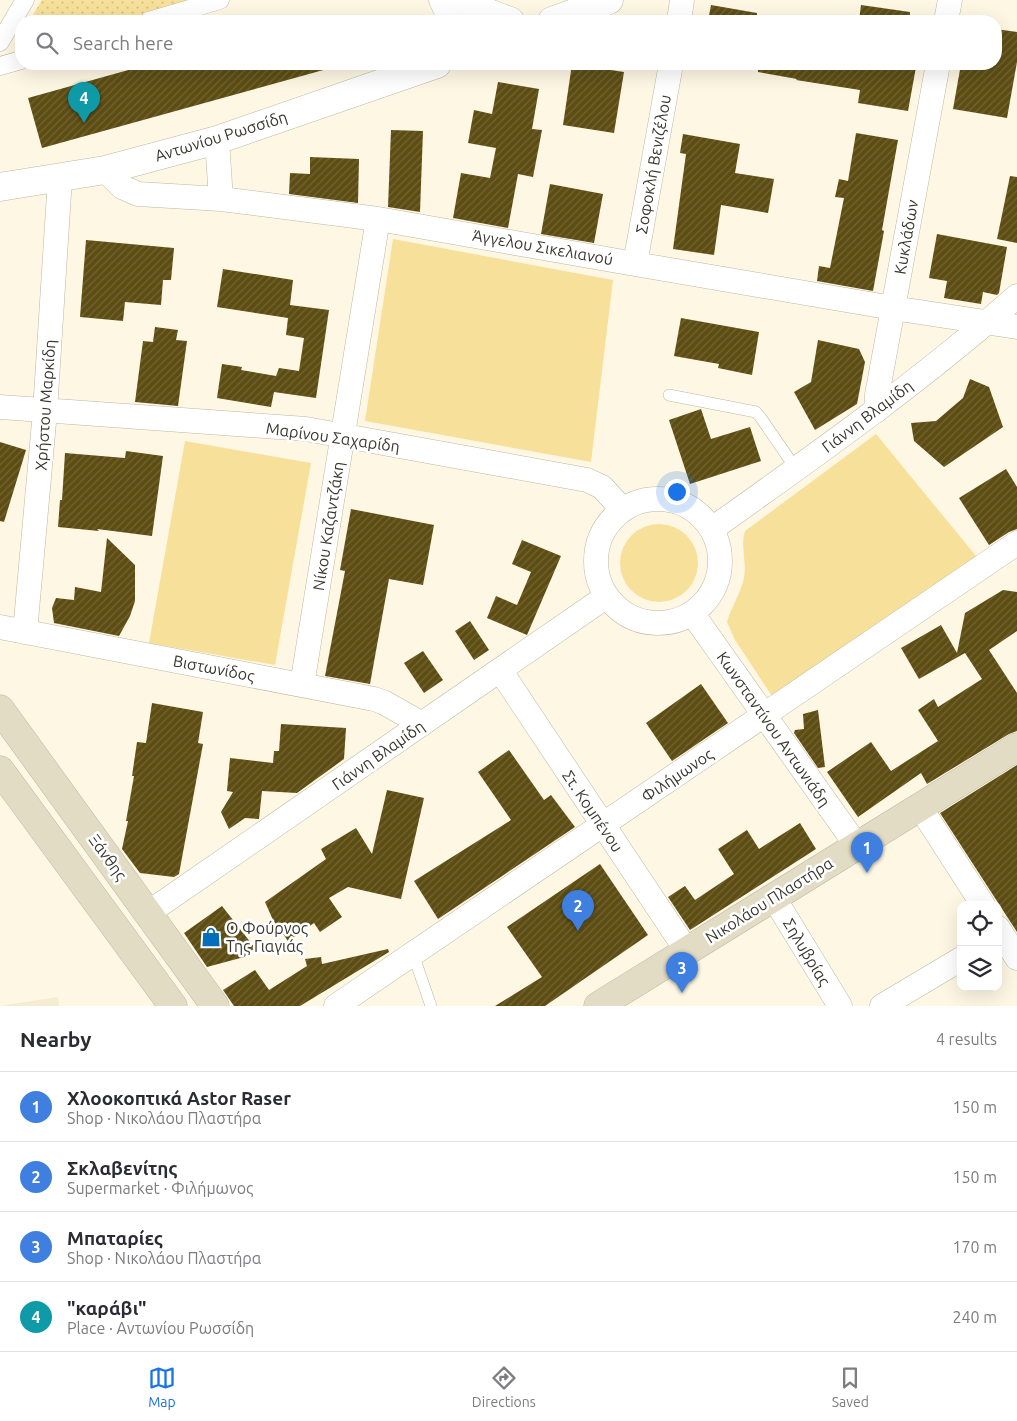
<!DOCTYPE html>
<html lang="en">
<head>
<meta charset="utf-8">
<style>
	body { margin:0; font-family:Ubuntu,sans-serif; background:#f7f7f7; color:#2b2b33 }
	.controls { position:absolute; right:15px; bottom:15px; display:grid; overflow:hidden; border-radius:10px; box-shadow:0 5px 20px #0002 }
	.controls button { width:45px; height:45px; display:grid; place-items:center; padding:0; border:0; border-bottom:1px solid #e1e1e2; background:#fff; color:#2b2b33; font:25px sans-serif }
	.you { position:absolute; left:676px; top:491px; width:18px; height:18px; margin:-12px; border:4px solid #fff; border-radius:50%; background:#1a73e8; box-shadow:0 0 0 8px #1a73e833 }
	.badge { display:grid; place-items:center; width:32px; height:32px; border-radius:50%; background:#1a73e8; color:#fff; font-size:16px; font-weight:700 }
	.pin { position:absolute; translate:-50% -41px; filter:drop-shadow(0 1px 2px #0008) }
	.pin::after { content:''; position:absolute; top:26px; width:18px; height:15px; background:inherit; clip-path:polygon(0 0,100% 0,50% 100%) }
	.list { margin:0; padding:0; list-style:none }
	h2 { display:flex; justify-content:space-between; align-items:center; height:65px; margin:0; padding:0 20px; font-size:21px }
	h2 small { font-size:16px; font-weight:400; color:#7c7c81 }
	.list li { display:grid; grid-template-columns:32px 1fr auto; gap:15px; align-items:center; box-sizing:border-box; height:70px; padding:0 20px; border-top:1px solid #e1e1e2 }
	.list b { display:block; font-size:19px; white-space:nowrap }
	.list p { margin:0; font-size:16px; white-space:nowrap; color:#7c7c81 }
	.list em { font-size:16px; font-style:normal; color:#7c7c81 }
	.icon { flex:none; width:28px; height:28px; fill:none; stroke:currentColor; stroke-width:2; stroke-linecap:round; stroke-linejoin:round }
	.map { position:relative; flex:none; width:1017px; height:1006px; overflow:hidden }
	.search { position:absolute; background:#fff; box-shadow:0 5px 20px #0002; left:15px; right:15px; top:15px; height:55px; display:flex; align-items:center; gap:12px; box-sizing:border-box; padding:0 18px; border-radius:20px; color:#7c7c81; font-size:19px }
	.sheet { height:345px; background:#fff }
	nav { display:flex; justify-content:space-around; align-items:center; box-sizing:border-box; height:70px; border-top:1px solid #e1e1e2; background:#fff; font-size:14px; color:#7c7c81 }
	nav a { display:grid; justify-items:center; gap:2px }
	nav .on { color:#1a73e8 }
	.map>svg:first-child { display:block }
	.built { fill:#f5ecd1 }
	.grass { fill:#f7e19a }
	.park { fill:url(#park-dots) }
	.building { fill:url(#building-hatch) }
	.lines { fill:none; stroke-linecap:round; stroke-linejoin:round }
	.service-casing { stroke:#bdb7a4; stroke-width:12 }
	.pedestrian-casing { stroke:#bdb7a4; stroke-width:19 }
	.minor-casing { stroke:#bdb7a4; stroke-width:25 }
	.tertiary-casing { stroke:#bdb7a4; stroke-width:29 }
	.secondary-casing { stroke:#bdb7a4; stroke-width:29 }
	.service { stroke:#fff; stroke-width:11 }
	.pedestrian { stroke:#fff; stroke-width:18 }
	.minor { stroke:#fff; stroke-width:24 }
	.tertiary { stroke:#fff; stroke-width:28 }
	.secondary { stroke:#e2dcc5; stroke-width:28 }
	.labels { text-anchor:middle; stroke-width:5; stroke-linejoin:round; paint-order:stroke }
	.street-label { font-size:16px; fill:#3a3830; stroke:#fff }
	.poi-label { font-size:16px; fill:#3a3830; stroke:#fff; text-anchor:start }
</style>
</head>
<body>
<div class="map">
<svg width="1017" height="1006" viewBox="0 0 1017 1006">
	<defs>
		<pattern id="park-dots" width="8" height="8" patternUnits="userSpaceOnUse" patternTransform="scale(1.25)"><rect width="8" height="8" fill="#f7e19a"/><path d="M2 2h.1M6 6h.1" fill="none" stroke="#d4c285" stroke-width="1.8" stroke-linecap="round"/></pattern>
		<pattern id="building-hatch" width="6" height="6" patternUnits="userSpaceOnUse" patternTransform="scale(1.25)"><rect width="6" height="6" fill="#5d4d13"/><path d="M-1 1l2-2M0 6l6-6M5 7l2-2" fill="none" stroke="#726536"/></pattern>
	</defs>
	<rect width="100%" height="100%" fill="#fef7e3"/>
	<path class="built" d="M58,997L59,1006H0Z"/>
	<path class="grass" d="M393,239L613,280L591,462L365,421Z
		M876,434L976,556L772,696L735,640L727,622C731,607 741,593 744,578C747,562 740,545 745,531Z
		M185,441L311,463L275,665L149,643Z
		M620 563a39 39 0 1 1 78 0a39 39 0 1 1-78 0Z"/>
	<path class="park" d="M42,0H199L124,21H29Z"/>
	<path class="building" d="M711,5L757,13V21H708Z
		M861,5L910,12V21H859Z
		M996,29L1017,32V62L1007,118L953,109L961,64H996Z
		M150,64H326L327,69L42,148L28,98Z
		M572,64L624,72L614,133L563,125Z
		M758,64H893L916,67L908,111L858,103L860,90L796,80L797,79L758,72Z
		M498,82L539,89L532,129L542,130L533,177L518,174L508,228L453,218L461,173L490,178L496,148L468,143L474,110L492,114Z
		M391,130L423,131L420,212L388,207Z
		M856,133L898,140L882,230L884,231L873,291L817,281L819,266L830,268L844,198L835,197L839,179L848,181Z
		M683,134L740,144L735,173L774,179L768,213L721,205L714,255L673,249L686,154L680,153Z
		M310,157L359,159L358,203L289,194L290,173L310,174Z
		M1010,176L1017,177V243L997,239Z
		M550,184L603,194L594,243L541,234Z
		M937,234L1007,247L999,293L997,295L983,292L981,304L944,298L947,281L929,278Z
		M86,240L174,248L171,280H163L161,305L125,302L123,321L80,317Z
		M223,269L293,280L290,305L329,310L316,398L274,392L271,407L217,398L222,364L242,367L241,370L276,376L279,368L299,371L304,338L286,335L288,318L217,307Z
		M681,318L759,332L752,375L718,368L719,364L674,356Z
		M155,327L178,330L176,340L187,341L178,406L135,402L143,341L153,342Z
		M818,340L859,349L865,362L857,404L815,430L794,392L811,382Z
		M970,379L989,387L1003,427L944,467L914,441L911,423L936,421L963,398Z
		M701,409L711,439L750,427L761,461L690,484L669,420Z
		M0,442L26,450L4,522L0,521Z
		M126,451L163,456L152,536L97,529L99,531L58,527L60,500H62L65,453L125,458Z
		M1006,469L1017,487V529L1009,532L989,545L959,498Z
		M351,509L434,525L423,585L389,579L370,684L325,676L345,571L340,570Z
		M107,538L135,565V601L130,616L119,636L54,623L52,608L56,598L74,600L75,587L101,592Z
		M522,540L561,556L527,635L487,618L496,596L517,605L531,572L512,564Z
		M1003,590L1017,592V631L989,650L1017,693V731L1009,734L927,784L921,773L858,817L827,772L871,742L891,771L938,741L918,710L934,699L938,707L982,679L965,653L919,679L901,648L941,625L957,653L965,613Z
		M470,621L489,650L474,660L455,631Z
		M423,651L443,680L424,693L404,663Z
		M701,684L728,723L672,761L646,723Z
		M152,703L203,712L198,743L203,744L179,874L174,877L140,873L122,849L128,821H126L134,776H132L137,742L146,743Z
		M818,710L825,767L818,768L794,733L795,730L804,729L803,714Z
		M281,724L346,728L344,759L297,793L262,791L259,819L245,818L229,829L221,812L233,792L227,791L230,758L273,763L274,751H279Z
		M509,750L544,800L551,795L575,827L438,919L414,881L511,820L478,772Z
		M1017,765V932L940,813Z
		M387,790L424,798L401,899L348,887L329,898L342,917L320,932L314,923L288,941L273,920L265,902L326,859L321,849L356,828L372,854Z
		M800,823L816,849L690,930L668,897L685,886L695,900L734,874L718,849L747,830L759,849Z
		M600,864L648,935L545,1006H495L542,977L507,927Z
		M222,906L255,948L244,957L207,967L184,933Z
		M388,949L389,952L300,1006H234L223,990L255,970L269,990L307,966L305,959L321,957L322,964Z"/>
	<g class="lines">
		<defs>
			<path id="service" d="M669,395L756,412L761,418L796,469
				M413,954L431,1006"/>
			<path id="pedestrian" d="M149,21L220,0
				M0,42L25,0
				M0,66L21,60"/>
			<path id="minor" d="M441,0L451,21
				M679,21L682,0
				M946,21L950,0
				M217,140L221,199
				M105,170L122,187L138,194L221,199L378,219L635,264L893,308L1017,327
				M635,264L671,64
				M0,407L306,429L587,480L602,487L623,510
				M876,411L877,395L938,64
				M596 561a62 62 0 1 1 124 0a62 62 0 1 1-124 0Z
				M712,529C816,455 921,381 1017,296
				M692,613L857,846
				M0,627L374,699L383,702L422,724
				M25,632L45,411L60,178
				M500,670L687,951
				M302,685L378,219
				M920,807L983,905
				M774,898L840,1006
				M148,913L607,596
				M998,928L1017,958
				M336,1006L1017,543
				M882,1006L961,959"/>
			<path id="tertiary" d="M463,0L491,14L510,21
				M552,21L609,0
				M0,187L105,170L217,140L437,64"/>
			<path id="secondary" d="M0,709L215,1006
				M0,770L173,1006
				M598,1006L1017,747"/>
		</defs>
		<use href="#service" class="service-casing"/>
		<use href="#pedestrian" class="pedestrian-casing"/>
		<use href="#minor" class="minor-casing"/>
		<use href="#tertiary" class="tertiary-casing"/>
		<use href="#secondary" class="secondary-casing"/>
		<use href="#service" class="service"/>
		<use href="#pedestrian" class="pedestrian"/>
		<use href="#minor" class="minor"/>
		<use href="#tertiary" class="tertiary"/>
		<use href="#secondary" class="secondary"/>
	</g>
	<defs>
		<symbol id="shop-bare" viewBox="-9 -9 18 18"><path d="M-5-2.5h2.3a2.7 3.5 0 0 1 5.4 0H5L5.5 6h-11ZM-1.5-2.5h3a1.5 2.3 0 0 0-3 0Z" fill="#056eba" stroke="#fff" stroke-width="2.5" paint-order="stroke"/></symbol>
	</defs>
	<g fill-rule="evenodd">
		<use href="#shop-bare" x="197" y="923" width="28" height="28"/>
	</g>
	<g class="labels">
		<g class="street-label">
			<text transform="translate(221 136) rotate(-17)" y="6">Αντωνίου Ρωσσίδη</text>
			<text transform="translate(653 164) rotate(-80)" y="6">Σοφοκλή Βενιζέλου</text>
			<text transform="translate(906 237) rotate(-80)" y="6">Κυκλάδων</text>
			<text transform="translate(543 247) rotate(10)" y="6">Άγγελου Σικελιανού</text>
			<text transform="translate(45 405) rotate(-86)" y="6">Χρήστου Μαρκίδη</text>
			<text transform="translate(867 416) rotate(-37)" y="6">Γιάννη Βλαμίδη</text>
			<text transform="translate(333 437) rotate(8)" y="6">Μαρίνου Σαχαρίδη</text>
			<text transform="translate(328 526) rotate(-81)" y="6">Νίκου Καζαντζάκη</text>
			<text transform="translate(214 668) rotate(11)" y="6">Βιστωνίδος</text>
			<text transform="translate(774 729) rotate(55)" y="6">Κωνσταντίνου Αντωνιάδη</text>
			<text transform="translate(378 755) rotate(-35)" y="6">Γιάννη Βλαμίδη</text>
			<text transform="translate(677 775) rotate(-34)" y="6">Φιλήμωνος</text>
			<text transform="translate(593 811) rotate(56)" y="6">Στ. Κομπένου</text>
			<text transform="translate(108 857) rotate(54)" y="6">Ξάνθης</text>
			<text transform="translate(769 900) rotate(-32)" y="6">Νικολάου Πλαστήρα</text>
			<text transform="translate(807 952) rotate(59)" y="6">Σηλυβρίας</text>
		</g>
		<g class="poi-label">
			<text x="226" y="934">Ο Φούρνος<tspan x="226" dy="18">Της Γιαγιάς</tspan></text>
		</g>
	</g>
</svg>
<div class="controls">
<button><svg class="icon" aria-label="locate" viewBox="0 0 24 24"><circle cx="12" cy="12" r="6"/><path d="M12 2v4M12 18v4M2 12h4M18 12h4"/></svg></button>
<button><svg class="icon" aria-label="layers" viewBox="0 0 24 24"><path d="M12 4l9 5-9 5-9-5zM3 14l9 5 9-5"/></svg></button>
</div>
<div class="you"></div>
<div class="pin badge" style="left:867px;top:873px;background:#3f7fe0">1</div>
<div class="pin badge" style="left:578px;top:931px;background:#3f7fe0">2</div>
<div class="pin badge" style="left:682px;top:993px;background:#3f7fe0">3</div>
<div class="pin badge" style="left:84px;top:123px;background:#0f9aa8">4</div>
<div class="search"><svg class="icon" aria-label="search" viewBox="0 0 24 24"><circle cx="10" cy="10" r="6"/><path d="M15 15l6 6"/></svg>Search here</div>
</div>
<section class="sheet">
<h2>Nearby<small>4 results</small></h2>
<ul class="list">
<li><span class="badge" style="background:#3f7fe0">1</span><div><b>Χλοοκοπτικά Astor Raser</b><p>Shop · Νικολάου Πλαστήρα</p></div><em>150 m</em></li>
<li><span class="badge" style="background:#3f7fe0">2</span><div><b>Σκλαβενίτης</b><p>Supermarket · Φιλήμωνος</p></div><em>150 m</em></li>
<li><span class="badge" style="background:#3f7fe0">3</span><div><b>Μπαταρίες</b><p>Shop · Νικολάου Πλαστήρα</p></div><em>170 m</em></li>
<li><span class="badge" style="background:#0f9aa8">4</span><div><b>&quot;καράβι&quot;</b><p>Place · Αντωνίου Ρωσσίδη</p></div><em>240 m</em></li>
</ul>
</section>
<nav>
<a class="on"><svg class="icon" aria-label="map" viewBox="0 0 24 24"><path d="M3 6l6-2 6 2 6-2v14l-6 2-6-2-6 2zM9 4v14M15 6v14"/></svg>Map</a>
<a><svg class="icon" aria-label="directions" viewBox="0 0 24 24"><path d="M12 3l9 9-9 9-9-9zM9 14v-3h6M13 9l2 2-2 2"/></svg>Directions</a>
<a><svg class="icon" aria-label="saved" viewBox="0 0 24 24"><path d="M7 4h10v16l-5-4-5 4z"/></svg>Saved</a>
</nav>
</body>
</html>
